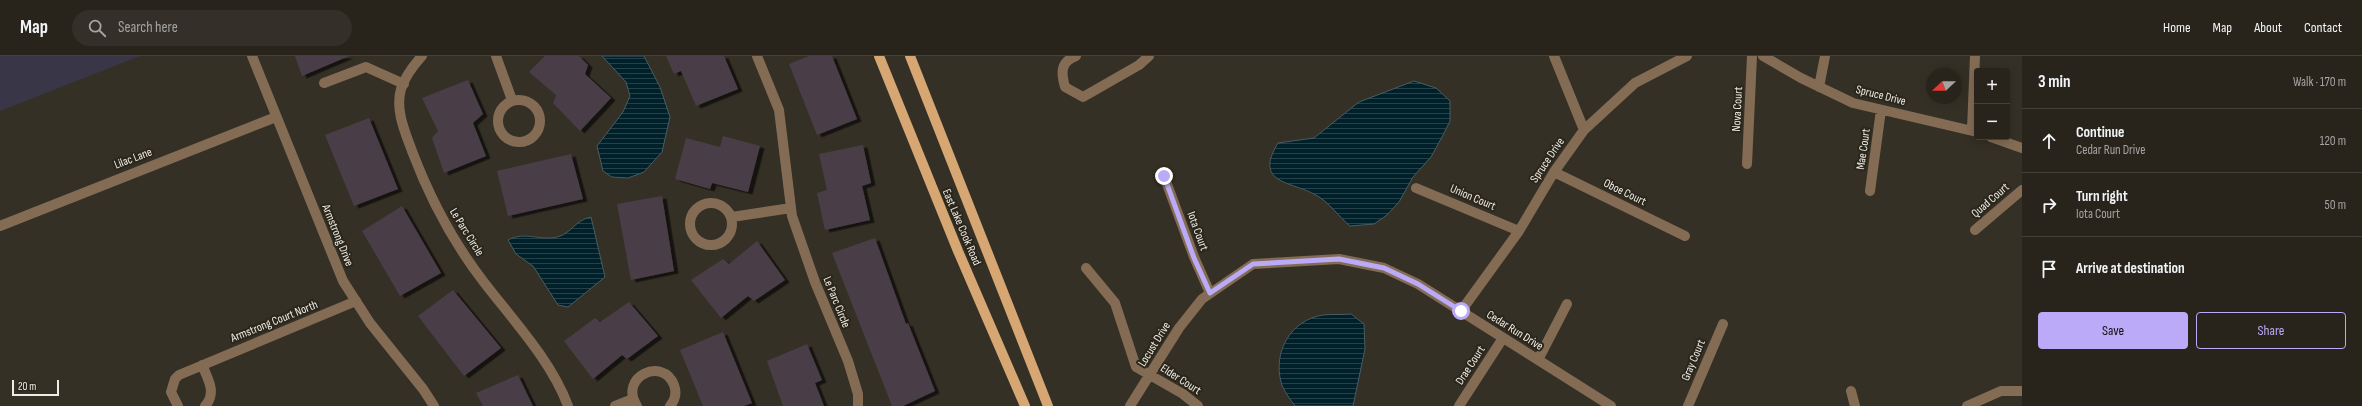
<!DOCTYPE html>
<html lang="en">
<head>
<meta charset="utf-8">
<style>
	body { margin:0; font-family:"Sofia Sans Condensed",sans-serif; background:#343029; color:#f1f3f6 }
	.controls { position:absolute; right:12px; top:12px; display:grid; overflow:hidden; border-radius:4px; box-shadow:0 2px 10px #0003 }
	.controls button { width:36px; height:36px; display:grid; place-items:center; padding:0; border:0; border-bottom:1px solid #44413b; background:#28241c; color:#f1f3f6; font:20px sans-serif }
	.compass { position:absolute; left:1926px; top:12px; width:36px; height:36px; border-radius:50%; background:#28241c; box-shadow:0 2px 10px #0003; rotate:248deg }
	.scale { position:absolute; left:12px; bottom:10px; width:47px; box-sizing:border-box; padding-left:4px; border:2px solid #eeece4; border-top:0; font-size:11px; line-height:14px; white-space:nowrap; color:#eeece4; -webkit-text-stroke:3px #2b261b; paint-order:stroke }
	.stop { position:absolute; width:12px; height:12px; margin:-9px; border:3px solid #baaaf7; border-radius:50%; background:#fff }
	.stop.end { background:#baaaf7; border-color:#fff; box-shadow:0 1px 4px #0008 }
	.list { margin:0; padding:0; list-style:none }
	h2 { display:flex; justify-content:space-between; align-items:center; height:52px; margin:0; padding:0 16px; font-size:17px }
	h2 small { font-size:13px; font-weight:400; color:#a5a4a3 }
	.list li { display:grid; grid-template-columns:26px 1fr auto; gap:12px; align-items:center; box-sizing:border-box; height:64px; padding:0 16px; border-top:1px solid #44413b }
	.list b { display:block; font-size:15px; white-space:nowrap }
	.list p { margin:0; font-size:13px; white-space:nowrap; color:#a5a4a3 }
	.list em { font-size:13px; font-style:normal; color:#a5a4a3 }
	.actions { display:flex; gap:8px; padding:12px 16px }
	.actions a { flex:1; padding:9px 0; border:1px solid #baaaf7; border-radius:4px; text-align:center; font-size:14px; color:#baaaf7 }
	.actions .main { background:#baaaf7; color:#111 }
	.icon { flex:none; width:22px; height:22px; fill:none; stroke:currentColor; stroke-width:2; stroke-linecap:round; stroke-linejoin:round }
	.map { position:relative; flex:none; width:2022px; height:350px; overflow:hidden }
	header { display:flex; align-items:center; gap:24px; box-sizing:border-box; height:56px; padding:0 20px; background:#28241c; border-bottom:1px solid #44413b }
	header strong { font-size:19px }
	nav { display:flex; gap:22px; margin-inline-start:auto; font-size:14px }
	.search { width:280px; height:36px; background:#343029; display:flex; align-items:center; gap:10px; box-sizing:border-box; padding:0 14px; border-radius:22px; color:#a5a4a3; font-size:15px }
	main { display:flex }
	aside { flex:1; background:#28241c }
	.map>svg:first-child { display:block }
	.industrial { fill:#383647 }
	.water { fill:url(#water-rules); stroke:#475d62 }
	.building { fill:#483e47; filter:url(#shadow) }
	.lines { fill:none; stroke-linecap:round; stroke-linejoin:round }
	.service { stroke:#846c54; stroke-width:10 }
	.minor { stroke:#846c54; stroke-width:10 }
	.tertiary { stroke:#846c54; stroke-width:10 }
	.primary { stroke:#d6a673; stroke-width:10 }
	.route { stroke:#baaaf7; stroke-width:5 }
	.labels { text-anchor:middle; stroke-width:4; stroke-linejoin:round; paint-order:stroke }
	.street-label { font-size:12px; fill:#eeece4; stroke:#2b261b }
</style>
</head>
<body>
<header>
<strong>Map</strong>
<div class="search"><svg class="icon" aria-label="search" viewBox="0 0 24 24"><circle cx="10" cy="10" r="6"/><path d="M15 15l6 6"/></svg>Search here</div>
<nav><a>Home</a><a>Map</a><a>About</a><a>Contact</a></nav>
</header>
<main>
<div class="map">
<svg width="2022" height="350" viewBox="0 0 2022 350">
	<defs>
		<pattern id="water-rules" width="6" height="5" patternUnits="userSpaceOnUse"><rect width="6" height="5" fill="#00202a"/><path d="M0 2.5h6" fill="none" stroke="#264149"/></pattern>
		<filter id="shadow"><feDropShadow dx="4.5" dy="2.5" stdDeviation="0" flood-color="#0009"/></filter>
	</defs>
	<rect width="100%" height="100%" fill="#353025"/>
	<path class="industrial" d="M0,0H140L0,55Z"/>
	<path class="water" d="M602,0H644L660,31L670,61L662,96L644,116L628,122L612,121L603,115L597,90L623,56L630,40L626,26Z
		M1414,25L1436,32L1450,45V65L1442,81L1431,101L1413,121L1399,146L1387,159L1374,168L1350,170C1339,161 1329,146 1316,139C1291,125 1253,128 1278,87L1314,82L1359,46Z
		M591,161L605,221L568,251L558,249L533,210L516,198L508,184C525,175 540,185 557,181C571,178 575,164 591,161Z
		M1351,258L1364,268L1365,293L1353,350H1295C1290,343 1283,334 1281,326C1273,295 1291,264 1323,259C1332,258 1342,259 1351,258Z"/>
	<path class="building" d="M295,0H349L302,20Z
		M545,0H579L588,9L585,18L611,42L580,75L553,47L556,39L529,16Z
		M666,0H724L738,33L696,50L681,15L674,18Z
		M809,0H832L857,63L817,79L789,8Z
		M468,24L483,58L473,67L486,100L444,117L432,82L438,75L422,42Z
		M369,62L398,133L354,150L325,79Z
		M723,80L760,90L748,136L712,127L710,133L675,123L686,82L720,91Z
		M863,89L871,127L862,130L870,164L825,174L817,137L827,134L819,98Z
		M571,98L583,143L508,160L497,115Z
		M662,140L674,215L631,224L617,148Z
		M402,150L441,217L400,240L362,175Z
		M875,182L906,268L908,267L935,335L903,350H892L832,197Z
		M757,185L785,224L754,245L748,240L721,262L691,224L723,203L729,208Z
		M453,234L501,292L464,320L418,260Z
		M629,246L658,280L627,303L622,299L593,323L564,285L595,262L600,266Z
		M723,276L752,347L744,350H703L680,294Z
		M807,288L822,324L815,327L824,350H783L767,305Z
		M518,319L533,350H483L476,337Z"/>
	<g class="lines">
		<path class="service" d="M324,27L366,11L404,28"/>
		<path class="minor" d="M422,0C413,10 405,20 401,33C395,54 405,76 412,95C429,140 453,186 483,225C512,263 551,304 568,350
			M496,0L512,44
			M757,0L779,54L792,160L815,226L848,305L858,338V350
			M1076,0C1060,6 1061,17 1065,31L1083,41L1139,9L1149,0
			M1554,0L1584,74
			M1763,0L1801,22L1853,47L1977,76
			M1819,31L1825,0
			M498 65a21 21 0 1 1 42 0a21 21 0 1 1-42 0Z
			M1972,74L1975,0
			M1991,81L2022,92
			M1747,108L1752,0
			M1554,116L1685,180
			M1164,120L1194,201L1210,237
			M1416,132L1519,175
			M1870,135L1881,54
			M690 168a21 21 0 1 1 42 0a21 21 0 1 1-42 0Z
			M732,161L791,152
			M0,170L276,61
			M1975,174L2022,134
			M1086,212L1115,247L1136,311L1183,338L1198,350
			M1461,255L1519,175L1554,116L1584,74L1635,27L1687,0
			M1538,304L1567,248
			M202,309C208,323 217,337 205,350
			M1851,335L1855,350
			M178,350L171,336L175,323L179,319L356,245
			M615,350L633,343
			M637,350C618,321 663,300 674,329C677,337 675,344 670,350
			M1130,350L1179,272L1202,243L1253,208L1339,203L1384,212L1418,228L1611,350
			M1459,350L1503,282
			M1688,350L1723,268
			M1967,350L2001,335H2022"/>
		<path class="tertiary" d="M252,0L343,225L370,267L423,333L434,350"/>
		<path class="primary" d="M879,0L958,195L1025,350
			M910,0L1048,350"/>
	</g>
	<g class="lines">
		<path class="route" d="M1164,120L1194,202L1210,237L1253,208L1339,203L1384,212L1418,228L1461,255"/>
	</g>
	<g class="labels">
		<g class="street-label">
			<text transform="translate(1881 39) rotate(14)" y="4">Spruce Drive</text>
			<text transform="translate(1737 53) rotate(-87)" y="4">Nova Court</text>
			<text transform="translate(1863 93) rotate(-82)" y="4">Mae Court</text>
			<text transform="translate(133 102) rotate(-21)" y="4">Lilac Lane</text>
			<text transform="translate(1547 104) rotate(-56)" y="4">Spruce Drive</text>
			<text transform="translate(1625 136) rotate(26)" y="4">Oboe Court</text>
			<text transform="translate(1473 141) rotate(23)" y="4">Union Court</text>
			<text transform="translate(1990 144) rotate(-41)" y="4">Quad Court</text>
			<text transform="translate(962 171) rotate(67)" y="4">East Lake Cook Road</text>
			<text transform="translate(1198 175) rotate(70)" y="4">Iota Court</text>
			<text transform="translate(467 176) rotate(58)" y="4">Le Parc Circle</text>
			<text transform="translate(338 179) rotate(68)" y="4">Armstrong Drive</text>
			<text transform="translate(837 246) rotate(68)" y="4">Le Parc Circle</text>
			<text transform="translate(274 265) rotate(-22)" y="4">Armstrong Court North</text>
			<text transform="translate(1515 274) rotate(32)" y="4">Cedar Run Drive</text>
			<text transform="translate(1154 288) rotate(-58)" y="4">Locust Drive</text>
			<text transform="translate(1693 304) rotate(-67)" y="4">Gray Court</text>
			<text transform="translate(1470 309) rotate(-57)" y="4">Drae Court</text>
			<text transform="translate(1181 323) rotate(33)" y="4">Elder Court</text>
		</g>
	</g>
</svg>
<div class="controls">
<button>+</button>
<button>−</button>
</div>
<svg class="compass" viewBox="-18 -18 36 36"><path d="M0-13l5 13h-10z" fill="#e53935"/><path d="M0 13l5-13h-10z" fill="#a5a4a3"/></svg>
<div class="scale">20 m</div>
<div class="stop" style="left:1461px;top:255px"></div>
<div class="stop end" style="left:1164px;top:120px"></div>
</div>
<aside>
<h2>3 min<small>Walk · 170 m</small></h2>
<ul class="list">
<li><svg class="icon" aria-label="ahead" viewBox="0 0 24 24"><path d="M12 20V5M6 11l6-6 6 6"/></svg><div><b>Continue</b><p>Cedar Run Drive</p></div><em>120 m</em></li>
<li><svg class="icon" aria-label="right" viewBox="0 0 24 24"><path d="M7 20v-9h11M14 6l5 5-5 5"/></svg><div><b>Turn right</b><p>Iota Court</p></div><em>50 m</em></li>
<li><svg class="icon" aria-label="arrive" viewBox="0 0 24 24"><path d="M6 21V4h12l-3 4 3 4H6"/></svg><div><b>Arrive at destination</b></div></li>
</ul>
<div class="actions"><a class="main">Save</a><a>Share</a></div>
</aside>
</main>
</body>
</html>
